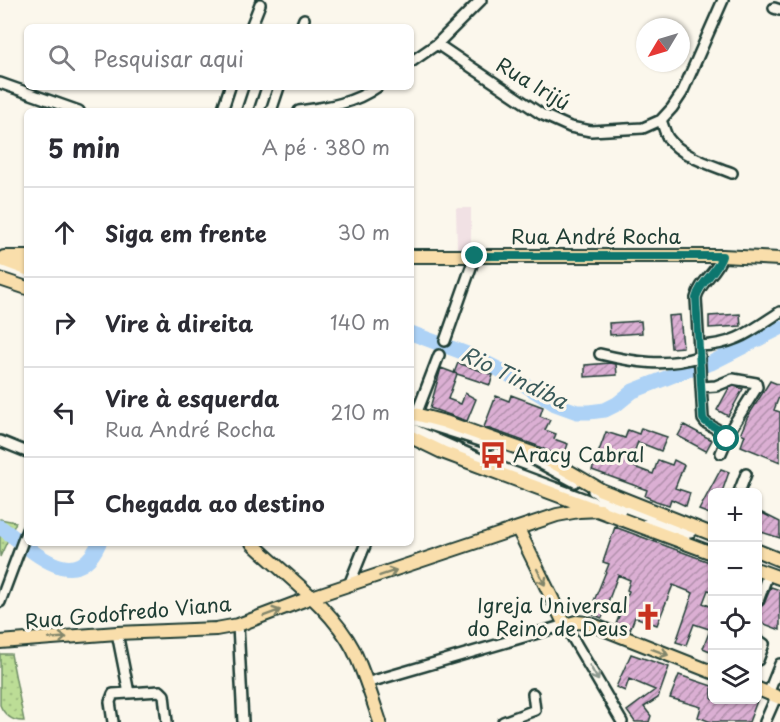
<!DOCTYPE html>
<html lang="pt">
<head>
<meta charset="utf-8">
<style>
	body { margin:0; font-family:"Playpen Sans",sans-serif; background:#f7f7f7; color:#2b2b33 }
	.controls { position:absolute; right:18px; bottom:18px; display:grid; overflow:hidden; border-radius:9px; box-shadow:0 2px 4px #0004 }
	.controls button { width:54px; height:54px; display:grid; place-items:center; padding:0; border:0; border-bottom:2px solid #e1e1e2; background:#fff; color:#2b2b33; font:30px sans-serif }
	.compass { position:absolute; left:636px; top:18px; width:54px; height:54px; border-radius:50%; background:#fff; box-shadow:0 2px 4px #0004; rotate:232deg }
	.stop { position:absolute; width:18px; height:18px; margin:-14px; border:4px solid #0f766e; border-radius:50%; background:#fff }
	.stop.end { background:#0f766e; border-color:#fff; box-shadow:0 2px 6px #0008 }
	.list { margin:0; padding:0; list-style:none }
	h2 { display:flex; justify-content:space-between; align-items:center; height:78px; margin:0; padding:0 24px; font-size:26px }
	h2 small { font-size:20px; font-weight:400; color:#7c7c81 }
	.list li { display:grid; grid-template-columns:39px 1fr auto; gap:18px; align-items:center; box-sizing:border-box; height:90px; padding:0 24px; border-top:2px solid #e1e1e2 }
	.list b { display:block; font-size:22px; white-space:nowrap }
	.list p { margin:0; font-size:20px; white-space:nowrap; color:#7c7c81 }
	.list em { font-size:20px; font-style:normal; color:#7c7c81 }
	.icon { flex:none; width:33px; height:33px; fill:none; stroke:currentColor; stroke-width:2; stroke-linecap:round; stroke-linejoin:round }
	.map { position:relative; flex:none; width:780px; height:722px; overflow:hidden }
	.search { position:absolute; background:#fff; box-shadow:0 2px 4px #0004; left:24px; top:24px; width:390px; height:66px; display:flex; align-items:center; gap:15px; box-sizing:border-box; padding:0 21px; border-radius:9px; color:#7c7c81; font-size:22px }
	.panel { position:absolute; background:#fff; box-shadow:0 2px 4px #0004; left:24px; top:108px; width:390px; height:438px; border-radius:9px }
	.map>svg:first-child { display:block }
	.built { fill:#f1e1e4 }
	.grass { fill:url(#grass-dots); stroke:#6e8d65; stroke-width:1.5 }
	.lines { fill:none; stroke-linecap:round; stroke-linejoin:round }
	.river { stroke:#add2f6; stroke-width:15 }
	.building { fill:url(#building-hatch); stroke:#1f3d34; stroke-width:1.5 }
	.minor-casing { stroke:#1f3d34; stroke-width:14 }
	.major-casing { stroke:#1f3d34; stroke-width:16 }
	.minor { stroke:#fbf7ec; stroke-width:9 }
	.major { stroke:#f9deab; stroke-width:12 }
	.oneway { stroke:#81856a }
	.oneway2 { stroke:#8d9a90 }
	.route { stroke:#0f766e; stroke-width:8 }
	.labels { text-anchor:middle; stroke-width:6; stroke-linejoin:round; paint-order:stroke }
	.street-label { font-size:20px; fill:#1f3d34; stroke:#fbf7ec }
	.poi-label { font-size:20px; fill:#1f3d34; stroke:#fbf7ec; text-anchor:start }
	.water-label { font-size:21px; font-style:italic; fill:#3b5b5b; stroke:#fbf7ec }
</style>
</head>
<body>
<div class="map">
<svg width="780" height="722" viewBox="0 0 780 722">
	<defs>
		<pattern id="grass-dots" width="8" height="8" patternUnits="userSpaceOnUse" patternTransform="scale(1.5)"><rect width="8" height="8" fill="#bcdd96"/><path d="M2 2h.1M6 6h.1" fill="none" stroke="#a1bf82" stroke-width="1.8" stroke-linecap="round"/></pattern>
		<pattern id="building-hatch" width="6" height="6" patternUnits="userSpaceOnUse" patternTransform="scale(1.5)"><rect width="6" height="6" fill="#dbafd3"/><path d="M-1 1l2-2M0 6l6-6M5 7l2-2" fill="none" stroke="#b190ac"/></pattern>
	</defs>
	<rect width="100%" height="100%" fill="#fbf7ec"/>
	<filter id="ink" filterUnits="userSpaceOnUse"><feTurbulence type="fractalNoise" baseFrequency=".0167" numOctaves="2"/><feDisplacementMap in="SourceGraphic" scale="12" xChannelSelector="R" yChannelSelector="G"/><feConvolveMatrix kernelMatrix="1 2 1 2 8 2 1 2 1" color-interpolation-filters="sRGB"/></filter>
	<g filter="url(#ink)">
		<path class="built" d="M456,208H471V249H457Z"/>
		<path class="grass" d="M0,519L16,522L0,557Z
			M0,654H11L24,721C13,722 4,715 0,705Z"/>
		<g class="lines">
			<path class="river" d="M411,333L470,355L506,373L555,404L577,412H589L605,410L617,404L633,391L684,371L711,363L780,328
				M0,527C29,546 74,598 99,543"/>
		</g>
		<path class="building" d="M740,314L741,326L709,328V316Z
			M680,315L683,347L671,348L668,316Z
			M641,321L642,333L610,335L609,323Z
			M458,363L493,375L490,385L454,373Z
			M610,363L616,364L617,375L585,377V365Z
			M441,368L457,374L448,399L461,404L465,393L476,399L467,421L430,408Z
			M770,381L780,385V394L774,410L780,412V462L741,446L745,435L741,433L747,418Z
			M734,386L743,389L728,416L717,410L729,388Z
			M511,395L543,407L540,416L550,420L545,430L556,434L554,439L568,444L563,458L535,445L484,427L496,396L509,401Z
			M684,425L712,440L706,451L678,436Z
			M641,428L667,437L661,451L638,442L629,465L653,474L658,460L672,465L674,460L684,465L675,488L690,493L686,506L671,499L669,505L656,501L645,496L647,490L592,470L606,432L625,438L628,430L639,434Z
			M721,469L729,472L722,492H712V515L699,510Z
			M758,511L780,522V538L758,531Z
			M615,527L712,563V591L708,590L703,603L712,607V617L709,629L694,624L686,645L676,642L693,593L673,585L657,625L635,617L630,630L616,624L629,591L627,590L630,580L618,575L602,618L589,613L609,564L603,562Z
			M771,587L780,590V630L762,623L758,633V608L764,604Z
			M712,625V652L703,648Z
			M631,654L669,667L658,698L644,707L651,716L649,722H635L627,711L655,690L629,679L625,691L616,687Z
			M679,675L712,686V699L757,701L749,722H711L698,717L701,707L670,698Z"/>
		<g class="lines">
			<defs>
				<path id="minor" d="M774,8L780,10
					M251,27L260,4
					M301,27L304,19
					M437,44L541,114L570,127L591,131L643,128L661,120L672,108L682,93L723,0
					M411,62L437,44L481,0
					M0,83L79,111
					M222,111L230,87
					M247,111L255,87
					M271,111L279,87
					M299,111C327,107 353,104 377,87
					M661,120C663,125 665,133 668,138C682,157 712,165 732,173
					M0,266L27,275
					M445,341L475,256
					M699,346C735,345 751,331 780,312
					M600,354C633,362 667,368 700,356
					M701,387L716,386L733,379L756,383L757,387L727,435
					M411,419L490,444
					M414,420L439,355
					M411,428L492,464L620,512
					M0,441L27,452
					M721,453L727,439V435L706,423L703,419L696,298C700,281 717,273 722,256
					M534,460L575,482
					M593,491L616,504L691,532
					M739,492L746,474
					M647,522L685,537
					M349,585L366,543
					M758,601L768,574
					M0,602L27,530
					M238,625L243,722
					M117,633L129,693
					M758,640L764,644L758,660
					M366,683L565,625L622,722
					M768,694L780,664
					M113,722L110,702L113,694L160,691L164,695L167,722
					M503,722L535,710L533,694
					M765,722L776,697"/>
				<path id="major" d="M411,256H722L780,259
					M4,257H27
					M0,259L27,269
					M0,279L27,288
					M411,413L445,422L532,453L558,465L601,490L712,534
					M411,437L442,452L712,553
					M518,529L565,625L576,622L588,623L712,672
					M252,543C285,575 331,607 353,649C364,672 372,698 380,722
					M758,551L780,560
					M758,570L780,578
					M0,642L117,633L216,629L238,625L312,597L557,515L579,511L601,510
					M758,689L780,698"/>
			</defs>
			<use href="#minor" class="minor-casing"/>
			<use href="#major" class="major-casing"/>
			<use href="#minor" class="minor"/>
			<use href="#major" class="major"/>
		</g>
		<defs><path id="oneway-shaft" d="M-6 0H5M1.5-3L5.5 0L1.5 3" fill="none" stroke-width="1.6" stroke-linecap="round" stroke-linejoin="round" transform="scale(1.5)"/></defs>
		<g class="oneway">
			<use href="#oneway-shaft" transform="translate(388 573) rotate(-19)"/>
			<use href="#oneway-shaft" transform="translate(541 577) rotate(64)"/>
			<use href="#oneway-shaft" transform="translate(272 613) rotate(-20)"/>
			<use href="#oneway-shaft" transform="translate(58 638) rotate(-4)"/>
			<use href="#oneway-shaft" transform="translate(660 652) rotate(21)"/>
		</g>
		<use class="oneway2" href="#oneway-shaft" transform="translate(594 673) rotate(60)"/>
	</g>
	<g class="lines" filter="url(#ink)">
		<path class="route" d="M475,256H722C717,273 700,281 696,298L703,419C709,428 726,428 727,439"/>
	</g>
	<defs>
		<symbol id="bus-bare" viewBox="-9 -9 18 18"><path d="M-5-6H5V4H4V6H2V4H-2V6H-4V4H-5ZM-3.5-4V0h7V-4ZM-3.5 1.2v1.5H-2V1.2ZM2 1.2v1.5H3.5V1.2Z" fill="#c8321e" stroke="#fbf7ec" stroke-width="2.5" paint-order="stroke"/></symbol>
		<symbol id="church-bare" viewBox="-9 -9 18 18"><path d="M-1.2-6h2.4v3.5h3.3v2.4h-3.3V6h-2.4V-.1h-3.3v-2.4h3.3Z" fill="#c8321e" stroke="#fbf7ec" stroke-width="2.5" paint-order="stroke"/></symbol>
	</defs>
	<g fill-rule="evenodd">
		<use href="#bus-bare" x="474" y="436" width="38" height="38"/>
		<use href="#church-bare" x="629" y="598" width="38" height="38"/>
	</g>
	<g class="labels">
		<g class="street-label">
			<text transform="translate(533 84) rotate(31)" y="7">Rua Irijú</text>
			<text x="596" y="244">Rua André Rocha</text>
			<text transform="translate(128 613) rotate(-5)" y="7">Rua Godofredo Viana</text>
		</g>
		<g class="poi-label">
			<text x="513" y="462">Aracy Cabral</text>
			<text x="628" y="613" text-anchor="end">Igreja Universal<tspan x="628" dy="23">do Reino de Deus</tspan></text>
		</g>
		<g class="water-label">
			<text transform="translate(514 378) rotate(26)" y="7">Rio Tindiba</text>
		</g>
	</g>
</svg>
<div class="controls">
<button>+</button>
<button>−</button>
<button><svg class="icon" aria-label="locate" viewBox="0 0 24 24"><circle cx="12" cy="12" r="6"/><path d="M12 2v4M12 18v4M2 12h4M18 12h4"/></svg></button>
<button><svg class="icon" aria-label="layers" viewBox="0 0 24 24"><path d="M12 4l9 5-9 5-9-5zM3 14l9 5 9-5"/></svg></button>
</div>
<svg class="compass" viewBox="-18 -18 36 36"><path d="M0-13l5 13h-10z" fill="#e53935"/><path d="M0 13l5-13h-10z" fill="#7c7c81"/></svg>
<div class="stop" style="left:727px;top:439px"></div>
<div class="stop end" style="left:475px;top:256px"></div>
<div class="search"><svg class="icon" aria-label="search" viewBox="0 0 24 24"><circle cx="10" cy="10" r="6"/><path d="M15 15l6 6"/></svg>Pesquisar aqui</div>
<section class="panel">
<h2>5 min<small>A pé · 380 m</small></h2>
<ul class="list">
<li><svg class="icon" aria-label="ahead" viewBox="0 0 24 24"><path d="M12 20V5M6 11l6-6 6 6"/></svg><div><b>Siga em frente</b></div><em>30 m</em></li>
<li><svg class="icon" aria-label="right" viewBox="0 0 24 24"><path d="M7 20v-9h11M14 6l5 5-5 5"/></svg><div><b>Vire à direita</b></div><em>140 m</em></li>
<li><svg class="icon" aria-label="left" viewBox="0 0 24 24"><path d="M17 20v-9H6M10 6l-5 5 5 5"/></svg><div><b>Vire à esquerda</b><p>Rua André Rocha</p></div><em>210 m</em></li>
<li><svg class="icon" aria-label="arrive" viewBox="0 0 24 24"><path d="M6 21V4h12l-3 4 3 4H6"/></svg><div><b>Chegada ao destino</b></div></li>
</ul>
</section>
</div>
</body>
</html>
